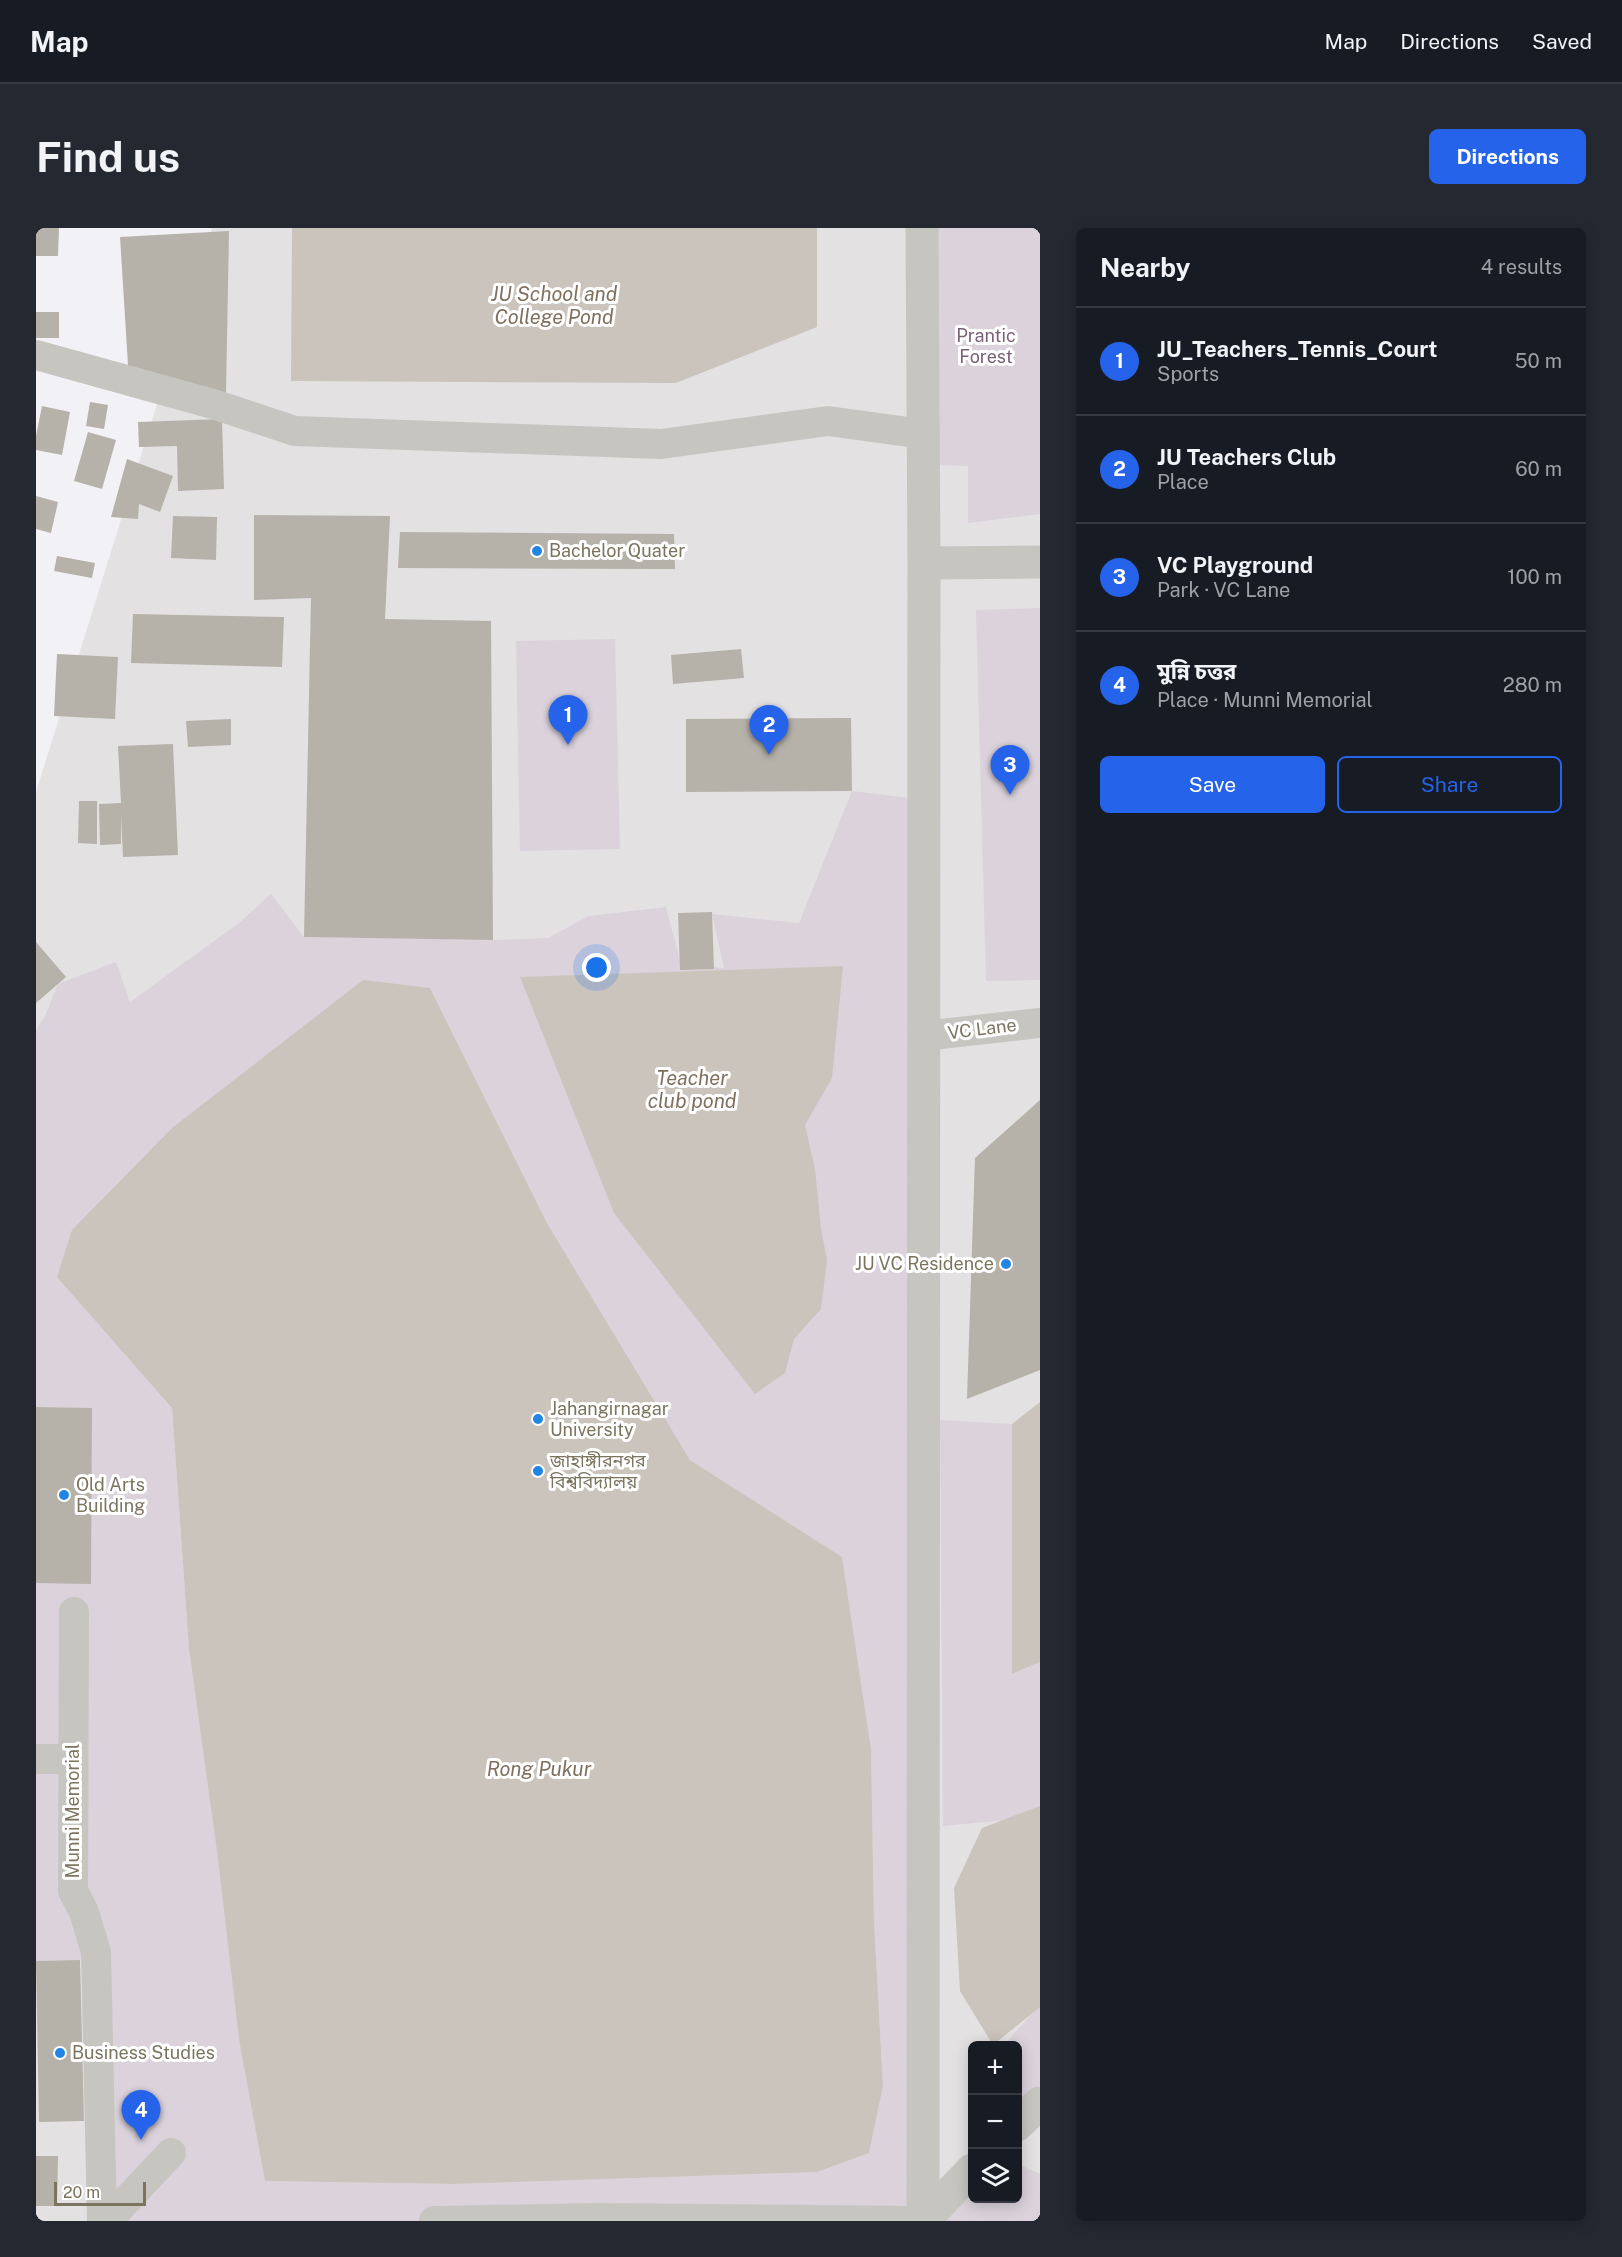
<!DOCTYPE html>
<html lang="en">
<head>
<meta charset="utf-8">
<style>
	body { margin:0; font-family:"Public Sans","Noto Sans Bengali",sans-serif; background:#242831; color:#f1f3f6 }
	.controls { position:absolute; right:18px; bottom:18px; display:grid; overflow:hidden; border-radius:9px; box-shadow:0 3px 15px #0003 }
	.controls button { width:54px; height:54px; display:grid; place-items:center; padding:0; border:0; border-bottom:2px solid #363941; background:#171b24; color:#f1f3f6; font:30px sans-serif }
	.scale { position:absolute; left:18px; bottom:15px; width:92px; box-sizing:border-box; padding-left:6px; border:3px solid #7c745f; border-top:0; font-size:16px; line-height:21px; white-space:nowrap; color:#7c745f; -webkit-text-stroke:4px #fff; paint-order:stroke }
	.you { position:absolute; left:561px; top:740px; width:21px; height:21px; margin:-15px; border:4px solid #fff; border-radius:50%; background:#1a73e8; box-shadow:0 0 0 9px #1a73e833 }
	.badge { display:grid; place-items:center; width:39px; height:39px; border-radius:50%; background:#2563eb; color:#fff; font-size:20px; font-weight:700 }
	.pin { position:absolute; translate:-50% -50px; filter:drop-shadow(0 2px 3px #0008) }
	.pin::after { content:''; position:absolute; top:32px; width:21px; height:18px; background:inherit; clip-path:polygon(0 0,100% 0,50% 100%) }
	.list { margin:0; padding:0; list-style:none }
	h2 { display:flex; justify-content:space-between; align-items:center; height:78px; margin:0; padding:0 24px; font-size:26px }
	h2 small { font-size:20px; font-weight:400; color:#9ea1a6 }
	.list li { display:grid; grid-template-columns:39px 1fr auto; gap:18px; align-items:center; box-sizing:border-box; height:108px; padding:0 24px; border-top:2px solid #363941 }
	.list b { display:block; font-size:22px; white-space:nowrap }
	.list p { margin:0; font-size:20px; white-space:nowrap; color:#9ea1a6 }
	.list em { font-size:20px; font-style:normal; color:#9ea1a6 }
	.actions { display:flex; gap:12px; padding:18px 24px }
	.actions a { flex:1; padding:14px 0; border:2px solid #2563eb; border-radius:9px; text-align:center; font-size:21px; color:#2563eb }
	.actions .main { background:#2563eb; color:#fff }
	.icon { flex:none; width:33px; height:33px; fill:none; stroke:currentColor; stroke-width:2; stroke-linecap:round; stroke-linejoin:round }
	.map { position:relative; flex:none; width:1004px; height:1993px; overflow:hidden; border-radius:9px }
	header { display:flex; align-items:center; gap:36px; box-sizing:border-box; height:84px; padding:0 30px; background:#171b24; border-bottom:2px solid #363941 }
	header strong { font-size:28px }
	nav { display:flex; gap:33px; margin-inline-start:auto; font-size:21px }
	.intro { display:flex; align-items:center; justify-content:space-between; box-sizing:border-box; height:144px; padding:0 36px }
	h1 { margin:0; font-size:42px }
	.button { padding:15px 27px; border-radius:9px; background:#2563eb; color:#fff; font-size:21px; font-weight:700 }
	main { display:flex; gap:36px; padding:0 36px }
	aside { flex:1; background:#171b24; border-radius:9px; box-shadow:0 3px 15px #0003 }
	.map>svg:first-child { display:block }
	.built { fill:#e3e1e2; fill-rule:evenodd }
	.green { fill:#dbd2dc; fill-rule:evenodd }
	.water { fill:#cbc4bc }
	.building { fill:#b6b1a9 }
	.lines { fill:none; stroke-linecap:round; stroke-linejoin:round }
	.minor { stroke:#c7c5c0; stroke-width:30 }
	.tertiary { stroke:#c7c5c0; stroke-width:33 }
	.poi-dot { fill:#2185e5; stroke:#fff; stroke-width:2 }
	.labels { text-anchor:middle; stroke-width:6; stroke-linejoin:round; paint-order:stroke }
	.park-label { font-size:18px; fill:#796278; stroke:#fff }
	.poi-label { font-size:18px; fill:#7c745f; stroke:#fff; text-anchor:start }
	.street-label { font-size:18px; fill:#7c745f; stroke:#fff }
	.water-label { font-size:20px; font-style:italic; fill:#7f705f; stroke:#fff }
</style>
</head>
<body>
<header>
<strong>Map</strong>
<nav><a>Map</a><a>Directions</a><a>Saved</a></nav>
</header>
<div class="intro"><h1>Find us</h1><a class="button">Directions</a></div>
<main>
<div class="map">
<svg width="1004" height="1993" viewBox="0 0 1004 1993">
	<rect width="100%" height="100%" fill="#f2f1f5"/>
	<path class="built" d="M176,0H1004V1993H0V564ZM936,1818H981V1970H936Z"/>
	<path class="green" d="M894,0H1004V286L932,295V238L898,237Z
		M1004,380V752L950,753L940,382Z
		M579,411L584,621L484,623L480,413Z
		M816,563L875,570L886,1993L936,1942V1970H981L982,1936L1004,1946V1993H66L59,1725L44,1732L0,1733V1355H55L56,1180L0,1179V802L9,788L22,756L80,734L94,774L203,695L235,666L268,709L457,712L512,710L553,688L630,679L645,736L688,740L676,686L763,695ZM394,760L511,995L654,1232L806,1329L835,1521L838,1693L847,1858L833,1925L781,1944L418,1956L229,1953L153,1421L136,1180Z
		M904,1192L976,1196V1446L1004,1434V1589L907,1598Z
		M1004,1777V1857L982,1880L981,1818H967Z"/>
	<path class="water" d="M256,0H781V99L640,155L255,153Z
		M807,738L796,850L769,897L779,941L785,1001L791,1032L785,1081L758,1111L749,1145L719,1166L578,985L484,749Z
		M327,752L394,760L511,995L654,1232L806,1329L835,1521L838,1693L847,1858L833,1925L781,1944L418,1956L229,1953L203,1811L182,1630L153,1421L136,1180L21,1049L36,1002L136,900Z
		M1004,1174V1434L976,1446V1196Z
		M1004,1578V1779L957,1817L924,1763L918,1660L946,1600Z"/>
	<path class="building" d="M0,0H23L22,28H0Z
		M193,3L190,165L94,169L84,9Z
		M0,84H23V110H0Z
		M54,174L72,177L68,201L50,198Z
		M6,178L34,184L26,227L0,222V208Z
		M186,191L188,261L142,263L141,218L103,219L102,194Z
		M52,204L80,212L66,261L38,253Z
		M91,231L137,248L124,284L103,276L102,291L75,289Z
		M0,268L22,274L15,305L0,301Z
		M218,287L354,288L349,391L455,393L457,712L268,709L275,370L218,372Z
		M137,288L181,289L180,332L135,330Z
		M364,304L638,306L639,341L362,340Z
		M21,328L59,335L56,350L18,343Z
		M97,386L248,389L246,439L95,435Z
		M705,421L708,450L637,456L635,427Z
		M21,426L82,429L79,491L18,488Z
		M815,490L816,563L650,564V491Z
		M195,491V517L152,519L150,493Z
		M137,516L142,627L87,629L85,587V616L64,617L63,576L85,575L82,518Z
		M43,573H61V616L42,615Z
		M676,684L678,741L644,742L642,685Z
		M0,714L30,749L0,775Z
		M1004,872V1142L931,1171L939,930Z
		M0,1179L56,1180L55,1356L0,1355Z
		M44,1732L48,1893L3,1894L0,1733Z
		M0,1928H22L21,1978H0Z"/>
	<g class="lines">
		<path class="minor" d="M0,127L177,176L259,203L625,216L792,193L887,206
			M887,808L1004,795
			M38,1384L37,1663L48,1684L60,1724L66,1993
			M0,1531H37
			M71,1993L135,1925
			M398,1993L561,1990L887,1993"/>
		<path class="tertiary" d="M886,0L888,335
			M981,1897L1004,1875
			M887,1993L888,335L1004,334
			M887,1993L936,1942"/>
	</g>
	<g class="poi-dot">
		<circle cx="501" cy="323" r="6"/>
		<circle cx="970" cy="1036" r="6"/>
		<circle cx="502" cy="1191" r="6"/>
		<circle cx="502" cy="1243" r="6"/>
		<circle cx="28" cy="1267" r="6"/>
		<circle cx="24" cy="1825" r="6"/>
	</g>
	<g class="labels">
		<g class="park-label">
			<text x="950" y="114">Prantic<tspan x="950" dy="21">Forest</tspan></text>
		</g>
		<g class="poi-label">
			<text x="513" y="329">Bachelor Quater</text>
			<text x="958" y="1042" text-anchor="end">JU VC Residence</text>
			<text x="514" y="1187">Jahangirnagar<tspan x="514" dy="21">University</tspan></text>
			<text x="514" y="1239">জাহাঙ্গীরনগর<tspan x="514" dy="21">বিশ্ববিদ্যালয়</tspan></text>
			<text x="40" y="1263">Old Arts<tspan x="40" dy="21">Building</tspan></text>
			<text x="36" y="1831">Business Studies</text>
		</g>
		<g class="street-label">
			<text transform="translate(946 801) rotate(-7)" y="6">VC Lane</text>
			<text transform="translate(37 1583) rotate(-90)" y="6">Munni Memorial</text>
		</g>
		<g class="water-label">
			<text x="518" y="73">JU School and<tspan x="518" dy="23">College Pond</tspan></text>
			<text x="656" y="857">Teacher<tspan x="656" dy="23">club pond</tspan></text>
			<text x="503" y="1548">Rong Pukur</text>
		</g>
	</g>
</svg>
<div class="controls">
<button>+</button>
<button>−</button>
<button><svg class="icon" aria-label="layers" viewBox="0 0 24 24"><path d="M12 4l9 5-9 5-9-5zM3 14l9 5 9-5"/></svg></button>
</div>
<div class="scale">20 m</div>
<div class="you"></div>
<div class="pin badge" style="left:532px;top:517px">1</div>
<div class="pin badge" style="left:733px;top:527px">2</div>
<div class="pin badge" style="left:974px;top:567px">3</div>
<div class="pin badge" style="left:105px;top:1912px">4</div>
</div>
<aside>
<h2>Nearby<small>4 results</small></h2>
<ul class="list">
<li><span class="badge">1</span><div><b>JU_Teachers_Tennis_Court</b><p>Sports</p></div><em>50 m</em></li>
<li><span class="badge">2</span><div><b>JU Teachers Club</b><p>Place</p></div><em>60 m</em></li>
<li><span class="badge">3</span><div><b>VC Playground</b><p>Park · VC Lane</p></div><em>100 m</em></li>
<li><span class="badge">4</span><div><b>মুন্নি চত্তর</b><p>Place · Munni Memorial</p></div><em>280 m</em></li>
</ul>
<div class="actions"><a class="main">Save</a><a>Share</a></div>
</aside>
</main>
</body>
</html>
